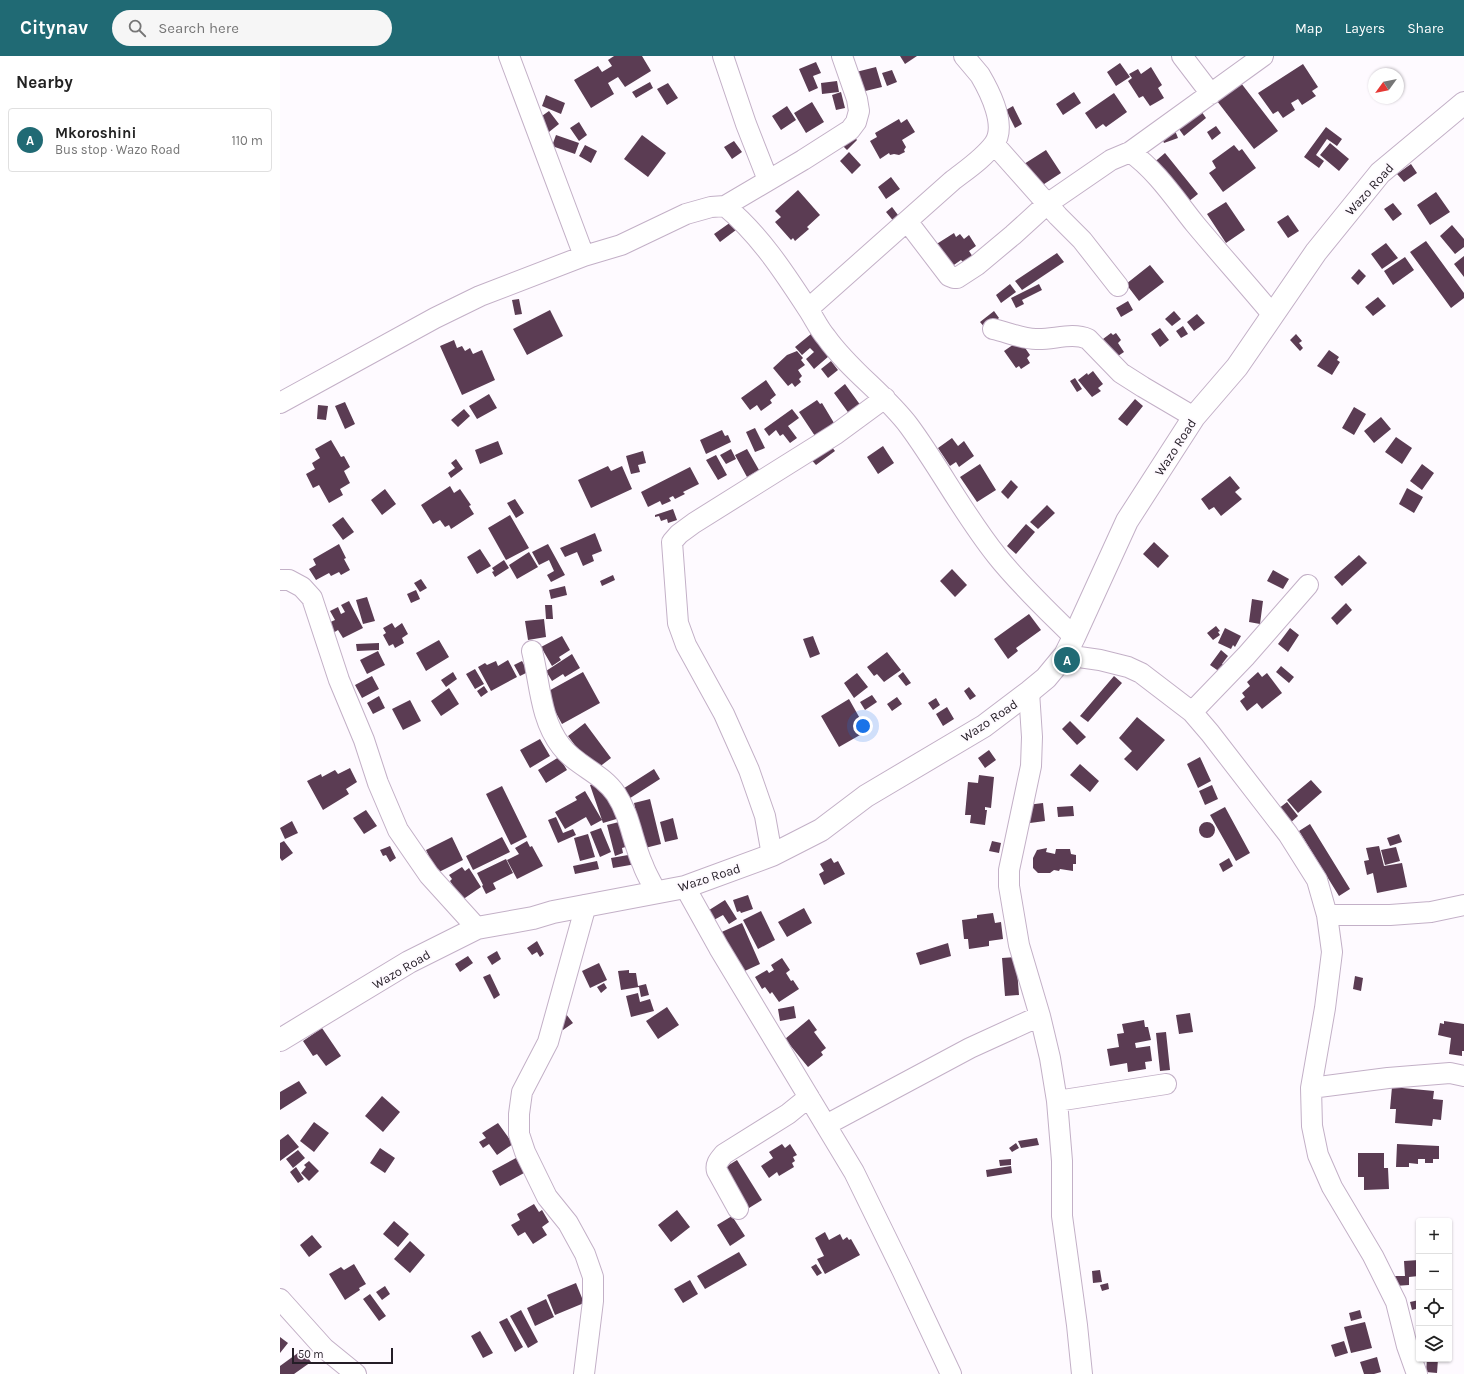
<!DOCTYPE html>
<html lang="en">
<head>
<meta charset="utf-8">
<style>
	body { margin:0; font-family:Karla,sans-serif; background:#f6f6f6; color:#222 }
	.controls { position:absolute; right:12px; bottom:12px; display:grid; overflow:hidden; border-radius:4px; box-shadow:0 1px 3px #0004 }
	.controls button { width:36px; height:36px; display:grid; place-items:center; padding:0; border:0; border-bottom:1px solid #e0e0e0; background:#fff; color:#222; font:20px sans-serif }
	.compass { position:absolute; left:1088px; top:12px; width:36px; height:36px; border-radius:50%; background:#fff; box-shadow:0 1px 3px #0004; rotate:237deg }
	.scale { position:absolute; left:12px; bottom:10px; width:101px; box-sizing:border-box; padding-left:4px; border:2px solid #241d26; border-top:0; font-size:11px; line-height:14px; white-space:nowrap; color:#241d26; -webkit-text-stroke:3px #fefaff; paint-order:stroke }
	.you { position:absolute; left:583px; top:670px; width:14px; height:14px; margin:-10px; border:3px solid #fff; border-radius:50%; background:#1a73e8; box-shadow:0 0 0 6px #1a73e833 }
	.badge { display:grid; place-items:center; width:26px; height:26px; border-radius:50%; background:#206a74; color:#fff; font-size:13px; font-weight:700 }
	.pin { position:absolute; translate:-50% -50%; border:2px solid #fff; box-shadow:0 1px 4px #0006 }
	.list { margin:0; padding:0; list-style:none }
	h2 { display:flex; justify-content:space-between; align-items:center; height:52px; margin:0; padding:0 16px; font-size:17px }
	h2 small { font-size:13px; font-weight:400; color:#767676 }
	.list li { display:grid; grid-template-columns:26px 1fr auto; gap:12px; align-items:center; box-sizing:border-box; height:64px; margin:0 8px 8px; padding:0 8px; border:1px solid #e0e0e0; border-radius:4px }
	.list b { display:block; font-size:15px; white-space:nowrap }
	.list p { margin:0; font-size:13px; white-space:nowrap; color:#767676 }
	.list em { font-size:13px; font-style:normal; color:#767676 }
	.icon { flex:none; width:22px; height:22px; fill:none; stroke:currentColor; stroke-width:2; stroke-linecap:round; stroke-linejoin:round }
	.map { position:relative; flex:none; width:1184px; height:1318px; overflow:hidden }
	header { display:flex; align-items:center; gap:24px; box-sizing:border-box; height:56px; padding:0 20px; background:#206a74; color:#fff }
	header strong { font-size:19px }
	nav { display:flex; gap:22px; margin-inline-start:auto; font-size:14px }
	.search { width:280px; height:36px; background:#f6f6f6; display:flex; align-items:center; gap:10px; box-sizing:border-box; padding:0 14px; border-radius:22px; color:#767676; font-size:15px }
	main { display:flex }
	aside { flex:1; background:#fff }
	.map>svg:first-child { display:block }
	.building { fill:#5b3c53 }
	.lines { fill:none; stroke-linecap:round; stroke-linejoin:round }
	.minor-casing { stroke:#c3b0c7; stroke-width:22 }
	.major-casing { stroke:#c3b0c7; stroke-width:24 }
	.minor { stroke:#fff; stroke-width:20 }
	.major { stroke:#fff; stroke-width:22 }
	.labels { text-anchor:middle; stroke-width:4; stroke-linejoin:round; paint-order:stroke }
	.street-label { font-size:13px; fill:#241d26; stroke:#fefaff }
</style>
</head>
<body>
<header>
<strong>Citynav</strong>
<div class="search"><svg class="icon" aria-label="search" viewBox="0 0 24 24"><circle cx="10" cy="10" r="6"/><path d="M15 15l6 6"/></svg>Search here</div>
<nav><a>Map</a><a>Layers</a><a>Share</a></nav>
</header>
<main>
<aside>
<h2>Nearby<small></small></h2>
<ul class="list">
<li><span class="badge">A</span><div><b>Mkoroshini</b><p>Bus stop · Wazo Road</p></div><em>110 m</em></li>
</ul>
</aside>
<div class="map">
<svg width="1184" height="1318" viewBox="0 0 1184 1318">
	<rect width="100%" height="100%" fill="#fefaff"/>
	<path class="building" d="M334,0H362L371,15L345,31L338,21L328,27L334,38L311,52L294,24L318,10L322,16L332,10L328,4Z
		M620,0H637L625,8Z
		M536,6L541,17L533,20L538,32L529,36L519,13Z
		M840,7L850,21L836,30L827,16Z
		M1023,8L1038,31L1032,35L1036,40L1022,49L1018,43L1011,47L1015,54L1003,62L998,55L993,58L978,37Z
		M596,11L602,31L577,37L572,17Z
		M871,11L882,29L878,32L884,42L870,50L863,40L859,42L848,25L852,22L849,18L858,13L861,18Z
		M612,14L617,26L607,30L602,17Z
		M557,25L559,36L542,38L541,27Z
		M370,26L373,32L356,42L352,36Z
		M388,27L398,42L387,49L377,33Z
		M961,27L998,75L974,93L937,45Z
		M561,36L565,52L556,54L552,39Z
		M794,36L801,47L783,59L776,48Z
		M834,37L847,56L826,71L823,68L816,73L805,57Z
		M266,39L285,47L281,58L262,50Z
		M532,46L544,66L526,77L514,57Z
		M507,50L516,64L501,74L492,60Z
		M733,50L742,68L735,72L726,54Z
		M919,52L926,62L904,80L896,69Z
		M269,55L279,68L269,76L259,62Z
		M619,63L621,67L627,63L635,76L622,84L626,91L624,94L625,96L619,99L614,98L610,99L609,97L600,103L590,85L597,81L595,77Z
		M299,66L307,79L299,85L290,72Z
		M936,70L941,77L932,84L927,76Z
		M1046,71L1062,83L1057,90L1047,83L1036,99L1044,105L1039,112L1024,101Z
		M894,72L898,82L884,87L880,77Z
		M572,78L577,84L567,94L561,88Z
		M276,79L299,87L295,98L272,90Z
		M362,79L386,97L368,121L344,103Z
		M454,85L462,96L452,103L444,91Z
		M1050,87L1069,103L1059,115L1040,99Z
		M305,89L317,95L311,107L299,100Z
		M954,89L959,95L962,93L976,112L943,136L929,117L936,112L932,105Z
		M766,94L781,117L758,132L744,108Z
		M569,96L581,109L572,118L560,105Z
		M885,97L918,138L903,150L871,109Z
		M1131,108L1137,117L1124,126L1117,118Z
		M611,121L620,133L606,143L598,131Z
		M518,134L540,159L527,171L529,173L515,185L513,182L511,184L495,166L501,161L495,155Z
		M1156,136L1170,156L1150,169L1137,149Z
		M946,146L965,174L946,187L927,158Z
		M1113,147L1122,158L1113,165L1104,153Z
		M612,151L621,163L615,167L606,156Z
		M1008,159L1019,175L1008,182L997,166Z
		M451,166L456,174L440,186L434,178Z
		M1172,169L1184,183V191L1175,198L1160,180Z
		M674,177L676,181L680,178L684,183L689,179L696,190L689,195L693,201L684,207L681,204L671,211L655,189Z
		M1146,185L1184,237V242L1171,252L1130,196Z
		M1106,187L1118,202L1102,213L1091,198Z
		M777,197L784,206L742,234L735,225Z
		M1184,200V221L1174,208Z
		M1125,201L1134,214L1113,229L1104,215Z
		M870,209L884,226L859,245L846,228Z
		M1079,213L1086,220L1078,229L1071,222Z
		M730,228L736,236L721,247L716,239Z
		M759,228L762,234L742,244L744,248L736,252L731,242Z
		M1098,241L1106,250L1093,260L1085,251Z
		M239,243L242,258L235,259L232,244Z
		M848,245L853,254L841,261L836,252Z
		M270,254L283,280L247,299L233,273Z
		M714,255L719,262L706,273L700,266Z
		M894,255L901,263L892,270L885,263Z
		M917,258L925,267L914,275L907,266Z
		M903,270L908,278L901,282L896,275Z
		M880,272L889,284L880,291L871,278Z
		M831,277L833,279L836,277L841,284L838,287L844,296L832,304L819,286Z
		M531,278L549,300L534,313L526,303L534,296L530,292L522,299L515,291Z
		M1016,278L1022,285L1019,287L1023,292L1020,295L1010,284Z
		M174,284L177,292L182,290L185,295L190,292L193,298L202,294L215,324L182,339L160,290Z
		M737,286H741L750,299L747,302L750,307L741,313L739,310L736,312L724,295Z
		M1049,294L1059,301L1057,304L1060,306L1052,319L1037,310Z
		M517,295L523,302L521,304L525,309L518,314L522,320L519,323L521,326L515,331L512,327L508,330L493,312L507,299Z
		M551,305L558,314L548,322L541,313Z
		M813,315L823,328L818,332L821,335L812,341L798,324L807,317L808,319Z
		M795,322L802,333L797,336L790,325Z
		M486,324L496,339L490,344L492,347L481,355L477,349L470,354L461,342Z
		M565,328L581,350L570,359L554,337Z
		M209,338L217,352L197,363L189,350Z
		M855,343L863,350L847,370L838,363Z
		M537,344L540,348L542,347L554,367L535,380L519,356Z
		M65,346L75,368L65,373L55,350Z
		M38,349L48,350L46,364L37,363Z
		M1074,351L1086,358L1074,379L1062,372Z
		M184,353L190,360L178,371L171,364Z
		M512,353L519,362L508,370L517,382L510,387L503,378L500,380L496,374L489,380L484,373Z
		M1101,361L1111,373L1094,387L1084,375Z
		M475,372L485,392L475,396L466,376Z
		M442,374L445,380L448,379L451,386L426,398L420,384Z
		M1116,381L1132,392L1122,408L1105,396Z
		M672,382L678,390L684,385L694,400L679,411L676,406L670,410L658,392Z
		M51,384L61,401L64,400L70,411L64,415L70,427L60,433L63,439L49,447L39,429L33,432L26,418L35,413L32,407L40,402L35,393Z
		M218,385L223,398L200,408L195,394Z
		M548,386L555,395L536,409L529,401Z
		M603,390L614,407L598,418L587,401Z
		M451,393L456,403L446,408L440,399Z
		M467,393L479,414L467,421L455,399Z
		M363,395L366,407L358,409L360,416L351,418L346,400Z
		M436,399L447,419L438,424L426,404Z
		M176,403L183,413L171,422L168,417L175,412L171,407Z
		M700,408L716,434L697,446L680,421Z
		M1142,408L1154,417L1142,434L1130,425Z
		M328,410L331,415L342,410L352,433L311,452L298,424Z
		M410,411L419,428L403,436L405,438L395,443L393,440L389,442L391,445L382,449L380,445L368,451L361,436Z
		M950,420L960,432L955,436L962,443L941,460L934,451L929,454L921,443Z
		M731,424L738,431L728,443L721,436Z
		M170,430L174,437L180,433L191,449L189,450L194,458L171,473L169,469L165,471L160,464L153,468L141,449Z
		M1127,432L1143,441L1134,457L1119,448Z
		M105,433L116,448L102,459L91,444Z
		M235,443L244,457L236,462L227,447Z
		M767,449L775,457L758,473L750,466Z
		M393,453L397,464L388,467L387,463L381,465L379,460L375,461V459Z
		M230,459L249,492L226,504L208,472Z
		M63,461L74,476L63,484L52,469Z
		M746,468L755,476L736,498L727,490Z
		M315,477L322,495L312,499L314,505L303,510L297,496L285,501L280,492Z
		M874,486L889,500L878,512L863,498Z
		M59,488L66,502L64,503L70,514L61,519L59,516L51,520L49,517L36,524L29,513L36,509L33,503Z
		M268,488L285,519L271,526L267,519L274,515L269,504L259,509L252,496Z
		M200,493L211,510L197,518L187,501Z
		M249,496L258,511L237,523L229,509Z
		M1079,499L1087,507L1062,530L1054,521Z
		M224,504L229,512L215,521L212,516L214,515L212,512Z
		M672,513L687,529L675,541L660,525Z
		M993,514L1009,523L1003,533L987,525Z
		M333,519L335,524L322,530L320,525Z
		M141,523L147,532L140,536L134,527Z
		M285,530L287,539L271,543L269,534Z
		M136,534L140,543L131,547L127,538Z
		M87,541L95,565L83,568L76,544Z
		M972,543L983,545L980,568L969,566Z
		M69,545L83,572L63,582L58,574L53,577L48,567L55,564L50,555L58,551L61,558L65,556L61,549Z
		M1066,547L1072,554L1057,569L1051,562Z
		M265,549H272L273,563H266Z
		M749,558L761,574L736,592L738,595L728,603L714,583Z
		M264,563L266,581L248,584L245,565Z
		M112,567L115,572L122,567L128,578L122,582L124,587L115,592L113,588L109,590L103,579L106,577L103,572Z
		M936,570L940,575L938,576L940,579L933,584L927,577Z
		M945,572L961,580L955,591L953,589L951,593L938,587Z
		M1010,572L1019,579L1008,596L998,588Z
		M282,580L290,594L279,601L281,604L272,610L261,591Z
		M533,580L540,598L530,602L523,583Z
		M159,584L169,601L146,615L136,597Z
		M99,587V594L77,595L76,588Z
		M941,594L948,600L942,608L945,610L940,616L930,609Z
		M98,595L105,609L87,618L80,604Z
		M607,596L621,614L604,626L597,618L594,620L587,611Z
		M292,598L300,612L285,621L283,618L272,625L266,615Z
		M228,604L237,621L211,635L198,611L205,607L207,609L216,605L218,610Z
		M242,605L248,616L240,620L234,609Z
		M1001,610L1014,621L1009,627L996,616Z
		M195,613L204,628L195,633L186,618Z
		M173,616L177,623L166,631L161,624Z
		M303,616L320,647L282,668L265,637Z
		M623,616L631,627L626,630L618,620Z
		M978,616L982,621L987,617L1002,637L982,653L977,647L967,655L960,645L965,641L962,637L970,630L967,626Z
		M577,617L588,631L574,642L564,627Z
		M92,620L99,633L82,642L75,629Z
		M834,620L842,627L808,666L800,660Z
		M204,630L208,636L201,641L197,635Z
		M689,631L696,640L690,644L684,635Z
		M169,632L179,648L161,660L151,645Z
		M592,639L597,646L585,654L580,646Z
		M99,640L105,652L93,658L87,647Z
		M617,641L622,648L612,655L607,648Z
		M656,642L660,649L653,654L648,647Z
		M569,643L587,675L559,691L541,660Z
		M130,644L141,665L123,674L112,653Z
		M667,651L674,663L663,670L656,658Z
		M857,661L885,684L857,715L844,703L852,695L839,682Z
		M790,665L806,681L797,689L782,673Z
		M305,667L331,702L314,715L288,680Z
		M260,683L270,700L250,712L240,694Z
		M709,694L716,704L705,712L698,702Z
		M279,701L287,714L266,727L258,714Z
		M920,701L931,725L918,732L907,708Z
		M800,708L819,725L810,736L790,719Z
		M70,712L77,726L66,733L69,738L43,754L27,725L41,718L42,721L55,714L58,718Z
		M374,713L380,723L344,746L338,736Z
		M699,719L714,721L711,752L705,751V754H707L705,769L690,767L691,759H685L688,726L698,727Z
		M1031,724L1042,736L1018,757L1007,744Z
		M323,725L343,761L323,767L310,729Z
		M932,729L938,743L925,749L919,735Z
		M222,730L247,781L231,789L206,738Z
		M305,735L322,764L311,770L306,761L285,773L275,756L297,744L295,741Z
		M370,743L381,788L365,792L350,757L356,756L354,747Z
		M1007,746L1018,760L1009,768L998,753Z
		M763,747L765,765L750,767L747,749Z
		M793,750L794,760L778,761L777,751Z
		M945,751L970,797L956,805L930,759Z
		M86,754L97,770L84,778L73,762Z
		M276,761L283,777L293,773L296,779L278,787L268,764Z
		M393,762L398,783L385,786L380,766Z
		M12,765L18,777L5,783L0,772Z
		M343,765L349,790L342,792L343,797L335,800L327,769Z
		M919 774a8 8 0 1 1 16 0a8 8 0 1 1-16 0Z
		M1030,768L1070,833L1059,840L1019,775Z
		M321,772L331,796L320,801L310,776Z
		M308,778L315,801L300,805L294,782Z
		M1119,778L1122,786L1110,790L1107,782Z
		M172,781L183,804L157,817L146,794Z
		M222,781L230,796L193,814L186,800Z
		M4,785L13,797L2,805L0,802V787Z
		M247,785L250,791L252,790L263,810L237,823L227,804L239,798L235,792Z
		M712,785L721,787L719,797L709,795Z
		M110,790L116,802L110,806L106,799L103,800L100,794Z
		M1099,790L1104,810L1122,807L1127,831L1097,837L1093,817L1087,819L1084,805L1089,804L1086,792Z
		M1116,791L1120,805L1105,809L1101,794Z
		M767,792L766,796L775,798L776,793H790L791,798L796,799V808H793V815L780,813L779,815L774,814L770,817H758L753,812V802L757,794Z
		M354,798L356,808L333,812L331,802Z
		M551,802L554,807L558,805L565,818L544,829L539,818L544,815L540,808Z
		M949,802L953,810L943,816L939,808Z
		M226,803L233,817L213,827L216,833L206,838L202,830L203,829L197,817Z
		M317,805L319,813L295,818L293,810Z
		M182,811L185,815L189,812L201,831L182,844L170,825L172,823L169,819Z
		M468,839L473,853L461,857L460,855L457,856L453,844Z
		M445,844L457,863L449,868L443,859L432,865L426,856Z
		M524,852L532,867L507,881L498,866Z
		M481,855L495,884L478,893L463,864Z
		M713,857L715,867L721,866L723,883L709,885V890L689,893L688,883H684L682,864L697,862V859Z
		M462,867L480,908L456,919L437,878Z
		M257,885L264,898L260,901L257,896L252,899L247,892Z
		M668,887L671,900L640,909L636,897Z
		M217,895L221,903L212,909L207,901Z
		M188,900L193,907L180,916L175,908Z
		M736,901L739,939L725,940L722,902Z
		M502,902L510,914L506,917L511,925L513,924L519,933L499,946L492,936L490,938L485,931L482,933L475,921L487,914L489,917L494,914L491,909Z
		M319,907L327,924L310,932L302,915Z
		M349,914V917H356L358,930L366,928L369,939L361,941L359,931L341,934L338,915Z
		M210,918L220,939L214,943L203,921Z
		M1075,920L1083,922L1081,935L1073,933Z
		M324,927L327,932L321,937L317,931Z
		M358,937L360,946L370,943L374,955L351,961L346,940Z
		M514,950L516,962L500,965L498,953Z
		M387,951L399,969L378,983L366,965Z
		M910,957L913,976L899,978L896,959Z
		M286,958L293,967L283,974L276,965Z
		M529,963L537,974L534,976L546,992L541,996L543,999L528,1011L505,983Z
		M864,964L865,971H868L871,984L855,987L856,992L870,990L872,1005L865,1006L866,1013L848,1016L847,1007L830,1010L827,993L839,991L837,978L844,977L842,968Z
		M1164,965L1184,968V995H1182V1000L1169,998L1171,982L1158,979L1160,967L1164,968Z
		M42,972L61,1000L46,1010L37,998L33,1000L23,985Z
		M886,976L890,1014L880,1015L876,977Z
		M19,1025L27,1037L0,1054V1036Z
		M1112,1031L1154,1035L1153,1043L1163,1044L1161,1064L1153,1063L1152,1070L1115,1067L1116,1053H1110Z
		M102,1040L120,1056L103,1076L85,1060Z
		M34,1066L49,1077L34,1096L20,1085Z
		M218,1067L233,1088L217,1099L209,1088L203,1092L199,1086L206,1082L202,1077Z
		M8,1078L19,1091L0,1105V1084Z
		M757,1082L759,1089L741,1092L738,1085Z
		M736,1087L739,1092L732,1096L729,1092Z
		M502,1088L505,1092L510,1088L517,1099L513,1101L515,1105L512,1107L514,1111L499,1120L497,1116L489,1122L481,1110L493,1102L489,1096Z
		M1117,1088L1159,1090V1103H1153V1107H1145V1103H1138V1108L1129,1107V1111H1116Z
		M100,1092L115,1102L105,1117L90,1107Z
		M18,1094L25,1102L13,1112L6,1103Z
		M1078,1097H1104V1112H1108L1109,1133L1084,1134V1121H1078Z
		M236,1102L244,1117L220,1130L212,1115Z
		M731,1103V1109L720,1110L719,1104Z
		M457,1104L482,1144L469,1152L444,1112Z
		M29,1105L39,1115L29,1125L21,1117L26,1111L24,1109Z
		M731,1110L732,1117L707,1121L706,1114Z
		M16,1111L24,1123L18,1127L10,1116Z
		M254,1148L259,1156L262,1154L269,1166L262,1171L267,1179L253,1188L245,1176L238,1180L231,1169L240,1164L237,1158Z
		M397,1154L410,1171L391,1186L378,1169Z
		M452,1160L465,1180L450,1190L437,1169Z
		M114,1165L129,1178L118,1191L103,1178Z
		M545,1176L549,1184L560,1178L563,1184L567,1181L569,1184L571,1183L580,1199L545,1218L537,1203L544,1200L535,1182Z
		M32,1179L42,1191L29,1201L20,1189Z
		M130,1185L145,1199L130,1217L114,1203Z
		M459,1196L467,1209L425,1233L417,1220Z
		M1139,1204V1220L1129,1221V1229L1115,1230L1114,1220H1125L1124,1205Z
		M74,1208L86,1228L79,1232L80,1234L65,1244L49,1218L61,1211L64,1214Z
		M536,1208L542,1217L537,1220L531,1211Z
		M820,1214L822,1226L813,1227L812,1215Z
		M410,1224L418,1238L403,1247L394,1233Z
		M296,1227L304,1247L275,1259L267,1239Z
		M828,1227L829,1233L822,1235L820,1229Z
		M105,1230L110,1238L102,1244L96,1236Z
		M90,1238L106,1260L99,1265L83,1243Z
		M266,1243L274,1261L255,1270L247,1252Z
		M1139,1244V1252L1132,1254L1130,1246Z
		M241,1254L258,1286L248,1292L230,1260Z
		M1080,1254L1082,1262L1071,1265L1069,1257Z
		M227,1262L243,1291L235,1296L219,1266Z
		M1085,1266L1092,1292L1071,1297L1064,1271Z
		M200,1275L213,1297L203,1302L191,1280Z
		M0,1281L8,1287L0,1297Z
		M1064,1285L1068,1297L1055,1301L1051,1289Z
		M22,1294L31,1306L14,1318H0V1310Z
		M1097,1301L1101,1316L1094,1318H1084L1080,1306Z
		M1147,1303H1158L1157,1317L1146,1316Z"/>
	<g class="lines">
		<defs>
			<path id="minor" d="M229,0L304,200
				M443,0L466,68L488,124
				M902,0L931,38
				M714,88L778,160L802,184L838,230
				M850,96L983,0
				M445,150L523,104L570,74L576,66L579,55L577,43L562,0
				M627,165L669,220L674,222H677L697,209L733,179L767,148L831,104L850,96C876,114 895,143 915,168C940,198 967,228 992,258
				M528,253L672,125C686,114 703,103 714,88C727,70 710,36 700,19C695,13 689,6 684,0
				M713,273C727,276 742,283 756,283C773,284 792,276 808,283L841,317L863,331L914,361
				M0,347L155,262L200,240L304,200L341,189L406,158L431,151L445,150C479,178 504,216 528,253C534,262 539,273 546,281C570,315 604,337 629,370C660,412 684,459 717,500C740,529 768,555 794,581
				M0,524H9L22,531L32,542L59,624L84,684L98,727L118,774L149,819L197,872
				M252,595C260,627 260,663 281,690C296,710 322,717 336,738C351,761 352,785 363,809C366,818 372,827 376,836
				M785,599L820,604L848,611L861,617L912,656L930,677L1008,778L1037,824L1047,859L1052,896L1045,952L1031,1032L1032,1070L1038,1099L1052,1131L1093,1200L1116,1246L1127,1290L1137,1318
				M749,636L752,681L751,710L729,814V830L739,889L760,960L770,1002L777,1045L782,1105V1160L797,1269L802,1318
				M912,656L966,600L1028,529
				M492,799L485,760L469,714L444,658L406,589L398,567L392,486L399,478L414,467L556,378L605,342
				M405,831L439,892L574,1116L622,1214L671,1318
				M1047,859H1110L1151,856L1184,849
				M1031,1032L1108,1022L1170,1017L1184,1020
				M777,1045L886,1028
				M546,1069L690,992L760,960
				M458,1153L437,1115C435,1108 439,1104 444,1098L508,1058L529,1041
				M0,1243L44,1292L76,1318
				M304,1318L313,1245V1221L305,1198L288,1167L267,1141L245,1096L239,1078V1058L242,1036L268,986L306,849"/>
			<path id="major" d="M0,984L129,906L197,872L253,862L273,856L405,831L492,799L541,774L586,740L704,670L749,636L766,622L785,599L794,581L847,465L914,361L957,311L1036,196L1100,117L1184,47"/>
		</defs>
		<use href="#minor" class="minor-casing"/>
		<use href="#major" class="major-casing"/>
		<use href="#minor" class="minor"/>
		<use href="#major" class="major"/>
	</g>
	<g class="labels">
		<g class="street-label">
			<text transform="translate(1089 133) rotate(-48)" y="5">Wazo Road</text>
			<text transform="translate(895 391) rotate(-57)" y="5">Wazo Road</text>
			<text transform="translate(709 664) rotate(-34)" y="5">Wazo Road</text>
			<text transform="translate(429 821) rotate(-18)" y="5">Wazo Road</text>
			<text transform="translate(121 913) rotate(-30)" y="5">Wazo Road</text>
		</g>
	</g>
</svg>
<div class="controls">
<button>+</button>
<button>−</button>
<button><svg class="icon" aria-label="locate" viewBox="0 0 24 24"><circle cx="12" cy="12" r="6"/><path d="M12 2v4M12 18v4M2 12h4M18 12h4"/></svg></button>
<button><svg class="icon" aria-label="layers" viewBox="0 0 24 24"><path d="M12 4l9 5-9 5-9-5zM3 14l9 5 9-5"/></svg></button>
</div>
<svg class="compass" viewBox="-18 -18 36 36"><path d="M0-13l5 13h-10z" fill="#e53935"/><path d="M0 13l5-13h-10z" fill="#767676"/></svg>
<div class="scale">50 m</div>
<div class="you"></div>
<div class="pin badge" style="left:787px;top:604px">A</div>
</div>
</main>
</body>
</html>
